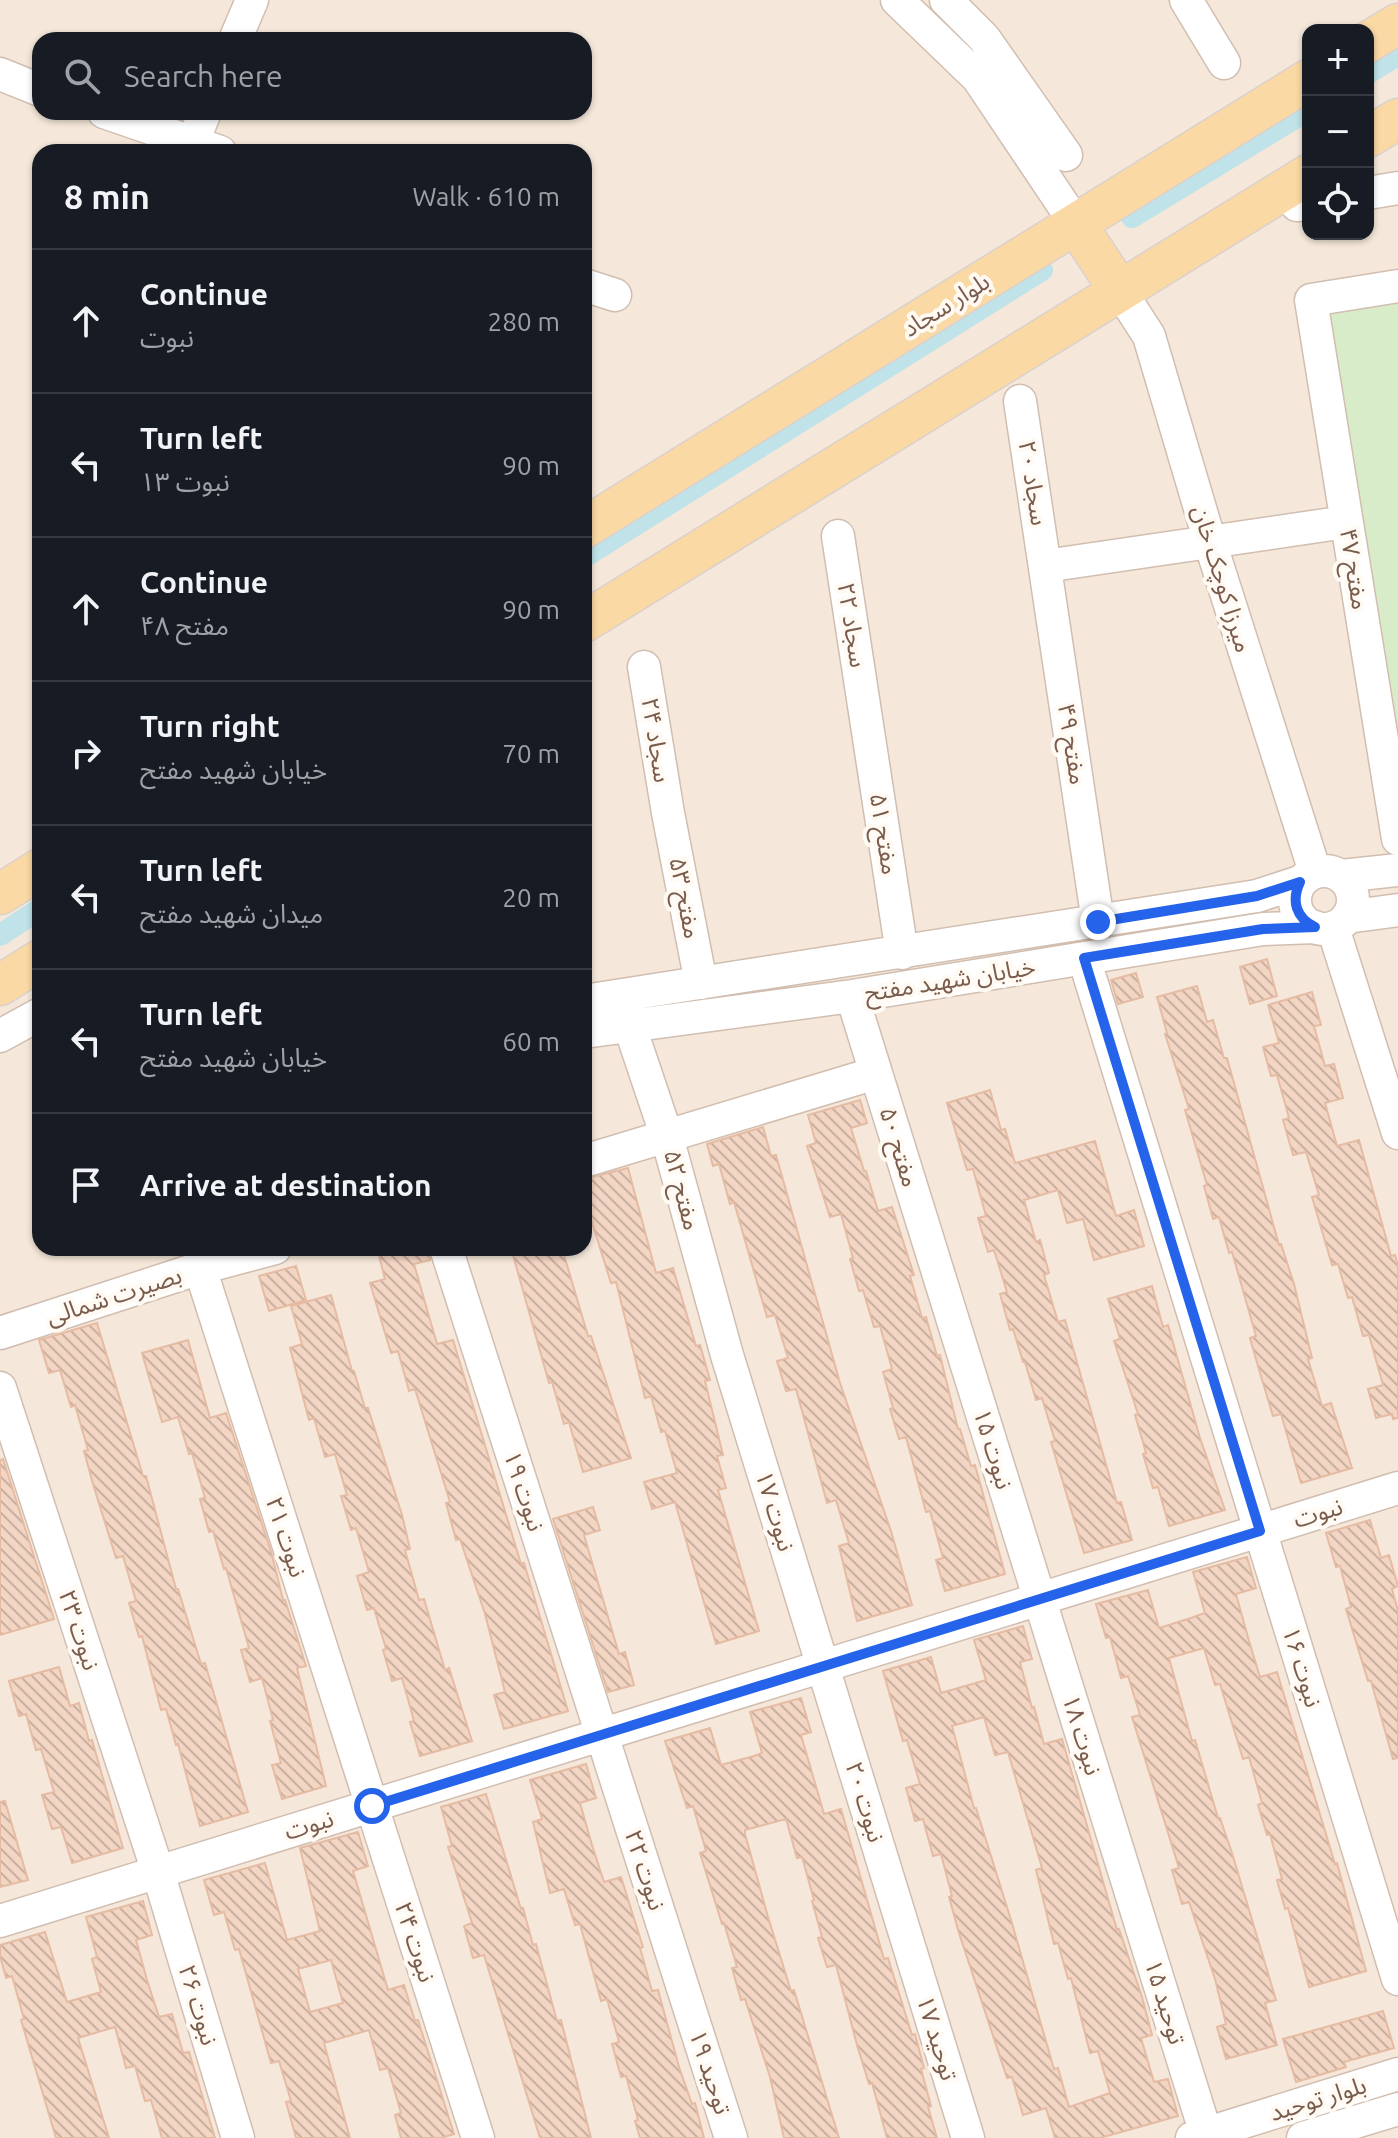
<!DOCTYPE html>
<html lang="en">
<head>
<meta charset="utf-8">
<style>
	body { margin:0; font-family:Ubuntu,"Noto Sans Arabic",sans-serif; background:#20242c; color:#f1f3f6 }
	.controls { position:absolute; right:24px; top:24px; display:grid; overflow:hidden; border-radius:16px; box-shadow:0 2px 6px #0004 }
	.controls button { width:72px; height:72px; display:grid; place-items:center; padding:0; border:0; border-bottom:2px solid #363941; background:#171b24; color:#f1f3f6; font:40px sans-serif }
	.stop { position:absolute; width:24px; height:24px; margin:-18px; border:6px solid #2563eb; border-radius:50%; background:#fff }
	.stop.end { background:#2563eb; border-color:#fff; box-shadow:0 2px 8px #0008 }
	.list { margin:0; padding:0; list-style:none }
	h2 { display:flex; justify-content:space-between; align-items:center; height:104px; margin:0; padding:0 32px; font-size:34px }
	h2 small { font-size:26px; font-weight:400; color:#9ea1a6 }
	.list li { display:grid; grid-template-columns:52px 1fr auto; gap:24px; align-items:center; box-sizing:border-box; height:144px; padding:0 32px; border-top:2px solid #363941 }
	.list b { display:block; font-size:30px; white-space:nowrap }
	.list p { margin:0; font-size:26px; white-space:nowrap; color:#9ea1a6 }
	.list em { font-size:26px; font-style:normal; color:#9ea1a6 }
	.icon { flex:none; width:44px; height:44px; fill:none; stroke:currentColor; stroke-width:2; stroke-linecap:round; stroke-linejoin:round }
	.map { position:relative; flex:none; width:1398px; height:2138px; overflow:hidden }
	.search { position:absolute; background:#171b24; box-shadow:0 2px 6px #0004; left:32px; top:32px; width:560px; height:88px; display:flex; align-items:center; gap:20px; box-sizing:border-box; padding:0 28px; border-radius:24px; color:#9ea1a6; font-size:30px }
	.panel { position:absolute; background:#171b24; box-shadow:0 2px 6px #0004; left:32px; top:144px; width:560px; height:1112px; border-radius:24px }
	.map>svg:first-child { display:block }
	.residential { fill:#f5e8da; fill-rule:evenodd }
	.park { fill:#d8ecc9 }
	.lines { fill:none; stroke-linecap:round; stroke-linejoin:round }
	.canal { stroke:#bfe3e8; stroke-width:22 }
	.building { fill:url(#building-back-hatch); stroke:#e6bba3; stroke-width:2; fill-rule:evenodd }
	.minor-casing { stroke:#d1beb0; stroke-width:35 }
	.major-casing { stroke:#dad1cd; stroke-width:43 }
	.minor { stroke:#fff; stroke-width:32 }
	.major { stroke:#fbd9a5; stroke-width:40 }
	.route { stroke:#2563eb; stroke-width:10 }
	.labels { text-anchor:middle; stroke-width:8; stroke-linejoin:round; paint-order:stroke }
	.street-label { font-size:24px; fill:#7a5c4d; stroke:#fffaf3 }
</style>
</head>
<body>
<div class="map">
<svg width="1398" height="2138" viewBox="0 0 1398 2138">
	<defs>
		<pattern id="building-back-hatch" width="6" height="6" patternUnits="userSpaceOnUse" patternTransform="scale(2)"><rect width="6" height="6" fill="#f3d5c3"/><path d="M-1 5l2 2M0 0l6 6M5-1l2 2" fill="none" stroke="#cab0a1"/></pattern>
	</defs>
	<rect width="100%" height="100%" fill="#fdf6ec"/>
	<path class="residential" d="M0,0H1398V2138H0ZM1308,30H1368V234H1308ZM40,40H584V112H40ZM40,152H584V1248H40Z"/>
	<path class="park" d="M1398,296V728L1390,729L1322,308Z"/>
	<g class="lines">
		<path class="canal" d="M1368,73L1398,55
			M1132,217L1308,110
			M584,557L1042,270
			M0,935L40,909"/>
	</g>
	<path class="building" d="M1267,959L1277,996L1250,1004L1240,967Z
		M1136,973L1143,997L1118,1004L1111,980Z
		M1197,986L1207,1022L1213,1020L1224,1058H1227L1279,1245L1281,1244L1294,1284L1312,1358L1308,1359L1322,1406L1331,1403L1352,1468L1301,1483L1281,1414L1273,1416L1260,1373L1250,1338L1256,1336L1232,1252L1229,1253L1219,1217L1213,1219L1204,1186L1207,1185L1185,1110L1189,1109L1165,1034L1167,1033L1157,997Z
		M1312,992L1321,1025L1314,1026L1325,1066L1334,1064L1343,1098L1325,1103L1337,1146L1359,1140L1391,1256L1395,1255L1398,1266V1418L1393,1419L1392,1414L1376,1418L1368,1389L1383,1385L1369,1335L1363,1336L1352,1297L1348,1298L1338,1264L1332,1265L1312,1197L1319,1195L1306,1152L1293,1155L1283,1120L1289,1118L1277,1075L1271,1076L1263,1047L1279,1043L1268,1005Z
		M990,1090L1001,1130L1005,1129L1015,1163L1095,1141L1116,1216L1134,1210L1144,1246L1094,1260L1083,1219L1067,1223L1058,1190L1024,1200L1036,1242L1040,1240L1049,1273L1044,1275L1058,1322L1065,1320L1117,1503L1121,1502L1132,1540L1084,1553L1051,1442L1055,1441L1042,1398L1036,1400L1025,1362H1023L1013,1329L1010,1330L1000,1294L1007,1292L994,1250L988,1252L978,1218L986,1216L973,1169L967,1170L947,1103Z
		M860,1100L867,1123L851,1128L864,1171H866L878,1211L892,1207L914,1275L910,1276L922,1318L926,1317L937,1356L940,1355L958,1429H960L971,1466L975,1465L1005,1574L945,1591L936,1560L943,1558L930,1511L926,1512L906,1437L899,1439L890,1409L893,1408L883,1372L892,1369L880,1326L874,1327L863,1290L859,1291L850,1259L853,1258L841,1214L830,1217L807,1146L816,1143L808,1115Z
		M763,1127L771,1156L776,1155L840,1383L891,1531L912,1605L857,1621L839,1546L849,1543L836,1500L827,1503L796,1389L786,1391L777,1361L788,1358L775,1315L767,1317L734,1202L730,1204L719,1164L713,1166L707,1144Z
		M628,1168L656,1273L673,1268L696,1346L700,1345L710,1380L705,1381L723,1455L717,1456L726,1488L718,1490L759,1631L716,1644L675,1502L652,1509L644,1482L677,1473L665,1431L661,1432L651,1396L645,1398L616,1282L611,1283L588,1210L584,1211V1179Z
		M377,1248H428L430,1260L414,1264L437,1344L453,1340L521,1564L524,1563L568,1711L504,1729L494,1695L505,1692L485,1614L460,1539L456,1540L446,1503L450,1502L415,1389L409,1391L398,1351L391,1353L370,1283L385,1279Z
		M511,1248H562L588,1336H591L631,1458L583,1472L569,1422L564,1424L552,1382L549,1383Z
		M296,1266L306,1300L269,1311L259,1276Z
		M1152,1286L1163,1327L1168,1325L1200,1438L1225,1510L1169,1526L1158,1487L1153,1488L1143,1454L1146,1453L1135,1415L1138,1414L1114,1341L1120,1339L1108,1299Z
		M331,1295L352,1371H354L365,1408H368L402,1515L410,1549L405,1550L419,1600L424,1599L445,1670L449,1668L472,1741L420,1756L410,1722L414,1721L402,1678L392,1681L383,1650L386,1649L374,1608L367,1610L357,1576L369,1572L356,1528L351,1530L341,1496L347,1495L335,1454L325,1457L314,1418L309,1420L290,1348L302,1344L291,1306Z
		M97,1323L143,1476H146L176,1589H178L201,1664L205,1663L248,1812L200,1826L178,1744L176,1745L166,1709L161,1710L142,1636L139,1637L129,1603L136,1601L123,1556L116,1558L93,1484L84,1451L88,1450L75,1405L71,1407L60,1370L49,1373L39,1340Z
		M188,1340L210,1418L226,1413L272,1555L283,1600H285L306,1666L297,1668L326,1786L282,1799L272,1765L281,1763L270,1721L273,1720L262,1678L250,1682L241,1650L249,1648L226,1568L224,1569L213,1531L209,1532L200,1499L205,1498L192,1453L189,1454L178,1417L162,1422L142,1353Z
		M3,1459L54,1619L0,1635V1460Z
		M593,1507L600,1530L584,1535L619,1654L625,1652L634,1685L608,1692L553,1519Z
		M1370,1520L1381,1558L1389,1555L1398,1586L1392,1589L1398,1611V1758L1393,1759L1371,1681H1368L1346,1609L1351,1607L1340,1566L1336,1567L1326,1533Z
		M1247,1557L1256,1588L1236,1594L1249,1641L1260,1677L1277,1672L1335,1864L1337,1863L1366,1971L1309,1987L1288,1908L1285,1909L1277,1880L1282,1879L1270,1834L1267,1835L1258,1805L1262,1803L1249,1757L1243,1759L1220,1684L1215,1685L1204,1648L1169,1658L1192,1741L1195,1740L1218,1818H1220L1232,1853L1276,2000L1265,2003L1277,2045L1226,2059L1217,2027L1226,2024L1215,1979L1189,1902L1182,1904L1172,1870L1179,1868L1132,1717L1140,1715L1128,1676L1121,1678L1110,1637L1106,1638L1096,1604L1148,1590L1159,1628L1191,1618L1205,1613L1193,1572Z
		M1023,1626L1032,1659L1020,1662L1032,1708L1034,1707L1044,1744L1062,1739L1117,1930L1119,1929L1142,1997L1152,2035L1141,2038L1154,2082L1168,2079L1178,2116L1100,2138H1055L1046,2108L1023,2115L1012,2077L1007,2078L958,1930L949,1897L952,1896L941,1854L933,1856L923,1819L915,1821L906,1788L920,1784L907,1740L903,1741L883,1671L931,1657L941,1693L986,1680L974,1640ZM984,1717L995,1755L1008,1752L1042,1868L1036,1870L1054,1944L1058,1943L1068,1979L1071,1978L1090,2053L1098,2051L1110,2093L1069,2107L1058,2068L1054,2069L1011,1920L976,1808H974L952,1726Z
		M59,1667L70,1706L79,1703L89,1741L92,1740L123,1848L72,1863L61,1827L52,1829L42,1795L54,1792L41,1749L36,1750L26,1714L19,1716L9,1681Z
		M801,1698L811,1732L801,1735L824,1814L841,1809L884,1959L888,1958L912,2035L915,2034L924,2068L921,2069L931,2106L928,2107L937,2138H887L872,2083L869,2084L857,2045L836,1965L827,1967L818,1938L822,1937L812,1901L814,1900L802,1857L797,1858L786,1819L745,1830V1834L768,1917L791,1991L794,1990L839,2138H784L770,2077L745,1999L741,2000L732,1968L737,1967L724,1923L722,1924L700,1853L706,1851L693,1806L687,1808L665,1741L710,1728L721,1765L754,1756L762,1753L750,1712Z
		M586,1764L596,1798L580,1803L592,1845L604,1882L621,1877L643,1947L640,1948L652,1991L658,1990L679,2067L692,2104L695,2103L704,2138H640L635,2121L638,2120L626,2076L621,2077L612,2044L619,2042L607,1999L601,2001L580,1924L575,1925L564,1889L550,1893L533,1822L542,1819L530,1780Z
		M486,1794L521,1909L523,1908L533,1945L536,1944L557,2021L561,2020L591,2138H540L484,1955L473,1958L464,1926L472,1923L448,1847L452,1846L441,1807Z
		M5,1801L28,1880L0,1887V1802Z
		M358,1832L368,1866L353,1871L388,1990L404,1985L415,2021L418,2020L454,2134L441,2138H401L395,2115L401,2113L388,2068L380,2070L369,2030L324,2043L350,2138H296L286,2102L291,2101L279,2061L271,2063L239,1949L235,1950L224,1912L214,1915L204,1880L265,1863L287,1940L320,1931L300,1848ZM331,1960L343,2003L310,2012L298,1969Z
		M143,1901L152,1935L136,1940L147,1980L159,2017L172,2014L183,2053L189,2052L215,2138H162L151,2100L145,2101L135,2066L126,2068L115,2027L78,2038L109,2138H56L21,2020L24,2019L12,1976L6,1978L0,1956V1945L45,1932L67,2002L101,1992L92,1959L97,1957L86,1917Z
		M1383,2011L1394,2048L1344,2062L1346,2067L1296,2082L1283,2039Z"/>
	<g class="lines">
		<defs>
			<path id="minor" d="M897,0L978,78L1076,224
				M946,0L984,38L1066,155
				M1186,0L1224,63
				M235,40L252,0
				M0,74L40,90
				M104,112L220,152
				M189,152L205,112
				M1368,193L1398,188
				M1297,205L1308,204
				M584,285L615,295
				M1398,286L1311,300L1398,839
				M1120,291L1149,336L1210,542L1315,872
				M1020,401L1098,922
				M838,536L902,953
				M1045,566L1346,522
				M644,667L668,813L701,983
				M1295 900a29 29 0 1 1 58 0a29 29 0 1 1-58 0Z
				M1341,876L1398,870
				M1347,917L1398,910
				M1333,928L1398,1133
				M1084,958L1398,1979
				M852,996L1206,2134
				M584,1001L1257,896L1300,882
				M630,1027L667,1137L727,1355L968,2138
				M584,1032L852,996L1263,929L1315,927
				M0,1036L40,1014
				M584,1161L876,1073
				M446,1248L731,2138
				M200,1268L478,2138
				M0,1333L200,1268L275,1248
				M0,1388L158,1872L238,2138
				M0,1921L1398,1488
				M1192,2138L1398,2074
				M1303,2138L1398,2109"/>
			<path id="major" d="M1368,42L1398,24
				M1368,137L1398,119
				M1076,224L1120,291
				M584,528L1308,80
				M584,622L1308,175
				M0,894L40,869
				M0,985L40,960"/>
		</defs>
		<use href="#minor" class="minor-casing"/>
		<use href="#major" class="major-casing"/>
		<use href="#minor" class="minor"/>
		<use href="#major" class="major"/>
	</g>
	<g class="lines">
		<path class="route" d="M372,1806L1260,1531L1084,958L1263,929L1315,927C1296,918 1291,901 1300,882L1257,896L1098,922"/>
	</g>
	<g class="labels">
		<g class="street-label">
			<text transform="translate(946 305) rotate(-32)" y="8">بلوار سجاد</text>
			<text transform="translate(1033 483) rotate(81)" y="8">سجاد ۲۰</text>
			<text transform="translate(1354 569) rotate(81)" y="8">مفتح ۴۷</text>
			<text transform="translate(1222 579) rotate(73)" y="8">میرزا کوچک خان</text>
			<text transform="translate(852 625) rotate(81)" y="8">سجاد ۲۲</text>
			<text transform="translate(656 740) rotate(81)" y="8">سجاد ۲۴</text>
			<text transform="translate(1072 744) rotate(81)" y="8">مفتح ۴۹</text>
			<text transform="translate(884 834) rotate(81)" y="8">مفتح ۵۱</text>
			<text transform="translate(685 898) rotate(79)" y="8">مفتح ۵۳</text>
			<text transform="translate(950 980) rotate(-9)" y="8">خیابان شهید مفتح</text>
			<text transform="translate(899 1147) rotate(73)" y="8">مفتح ۵۰</text>
			<text transform="translate(682 1190) rotate(75)" y="8">مفتح ۵۲</text>
			<text transform="translate(114 1296) rotate(-18)" y="8">بصیرت شمالی</text>
			<text transform="translate(993 1449) rotate(73)" y="8">نبوت ۱۵</text>
			<text transform="translate(524 1491) rotate(72)" y="8">نبوت ۱۹</text>
			<text transform="translate(775 1511) rotate(73)" y="8">نبوت ۱۷</text>
			<text transform="translate(1318 1513) rotate(-17)" y="8">نبوت</text>
			<text transform="translate(286 1537) rotate(72)" y="8">نبوت ۲۱</text>
			<text transform="translate(79 1630) rotate(72)" y="8">نبوت ۲۳</text>
			<text transform="translate(1302 1667) rotate(73)" y="8">نبوت ۱۶</text>
			<text transform="translate(1082 1735) rotate(73)" y="8">نبوت ۱۸</text>
			<text transform="translate(865 1802) rotate(73)" y="8">نبوت ۲۰</text>
			<text transform="translate(309 1825) rotate(-17)" y="8">نبوت</text>
			<text transform="translate(645 1870) rotate(72)" y="8">نبوت ۲۲</text>
			<text transform="translate(415 1942) rotate(72)" y="8">نبوت ۲۴</text>
			<text transform="translate(1165 2002) rotate(73)" y="8">توحید ۱۵</text>
			<text transform="translate(198 2005) rotate(73)" y="8">نبوت ۲۶</text>
			<text transform="translate(937 2038) rotate(73)" y="8">توحید ۱۷</text>
			<text transform="translate(710 2072) rotate(72)" y="8">توحید ۱۹</text>
			<text transform="translate(1318 2099) rotate(-17)" y="8">بلوار توحید</text>
		</g>
	</g>
</svg>
<div class="controls">
<button>+</button>
<button>−</button>
<button><svg class="icon" aria-label="locate" viewBox="0 0 24 24"><circle cx="12" cy="12" r="6"/><path d="M12 2v4M12 18v4M2 12h4M18 12h4"/></svg></button>
</div>
<div class="stop" style="left:372px;top:1806px"></div>
<div class="stop end" style="left:1098px;top:922px"></div>
<div class="search"><svg class="icon" aria-label="search" viewBox="0 0 24 24"><circle cx="10" cy="10" r="6"/><path d="M15 15l6 6"/></svg>Search here</div>
<section class="panel">
<h2>8 min<small>Walk · 610 m</small></h2>
<ul class="list">
<li><svg class="icon" aria-label="ahead" viewBox="0 0 24 24"><path d="M12 20V5M6 11l6-6 6 6"/></svg><div><b>Continue</b><p>نبوت</p></div><em>280 m</em></li>
<li><svg class="icon" aria-label="left" viewBox="0 0 24 24"><path d="M17 20v-9H6M10 6l-5 5 5 5"/></svg><div><b>Turn left</b><p>نبوت ۱۳</p></div><em>90 m</em></li>
<li><svg class="icon" aria-label="ahead" viewBox="0 0 24 24"><path d="M12 20V5M6 11l6-6 6 6"/></svg><div><b>Continue</b><p>مفتح ۴۸</p></div><em>90 m</em></li>
<li><svg class="icon" aria-label="right" viewBox="0 0 24 24"><path d="M7 20v-9h11M14 6l5 5-5 5"/></svg><div><b>Turn right</b><p>خیابان شهید مفتح</p></div><em>70 m</em></li>
<li><svg class="icon" aria-label="left" viewBox="0 0 24 24"><path d="M17 20v-9H6M10 6l-5 5 5 5"/></svg><div><b>Turn left</b><p>میدان شهید مفتح</p></div><em>20 m</em></li>
<li><svg class="icon" aria-label="left" viewBox="0 0 24 24"><path d="M17 20v-9H6M10 6l-5 5 5 5"/></svg><div><b>Turn left</b><p>خیابان شهید مفتح</p></div><em>60 m</em></li>
<li><svg class="icon" aria-label="arrive" viewBox="0 0 24 24"><path d="M6 21V4h12l-3 4 3 4H6"/></svg><div><b>Arrive at destination</b></div></li>
</ul>
</section>
</div>
</body>
</html>
